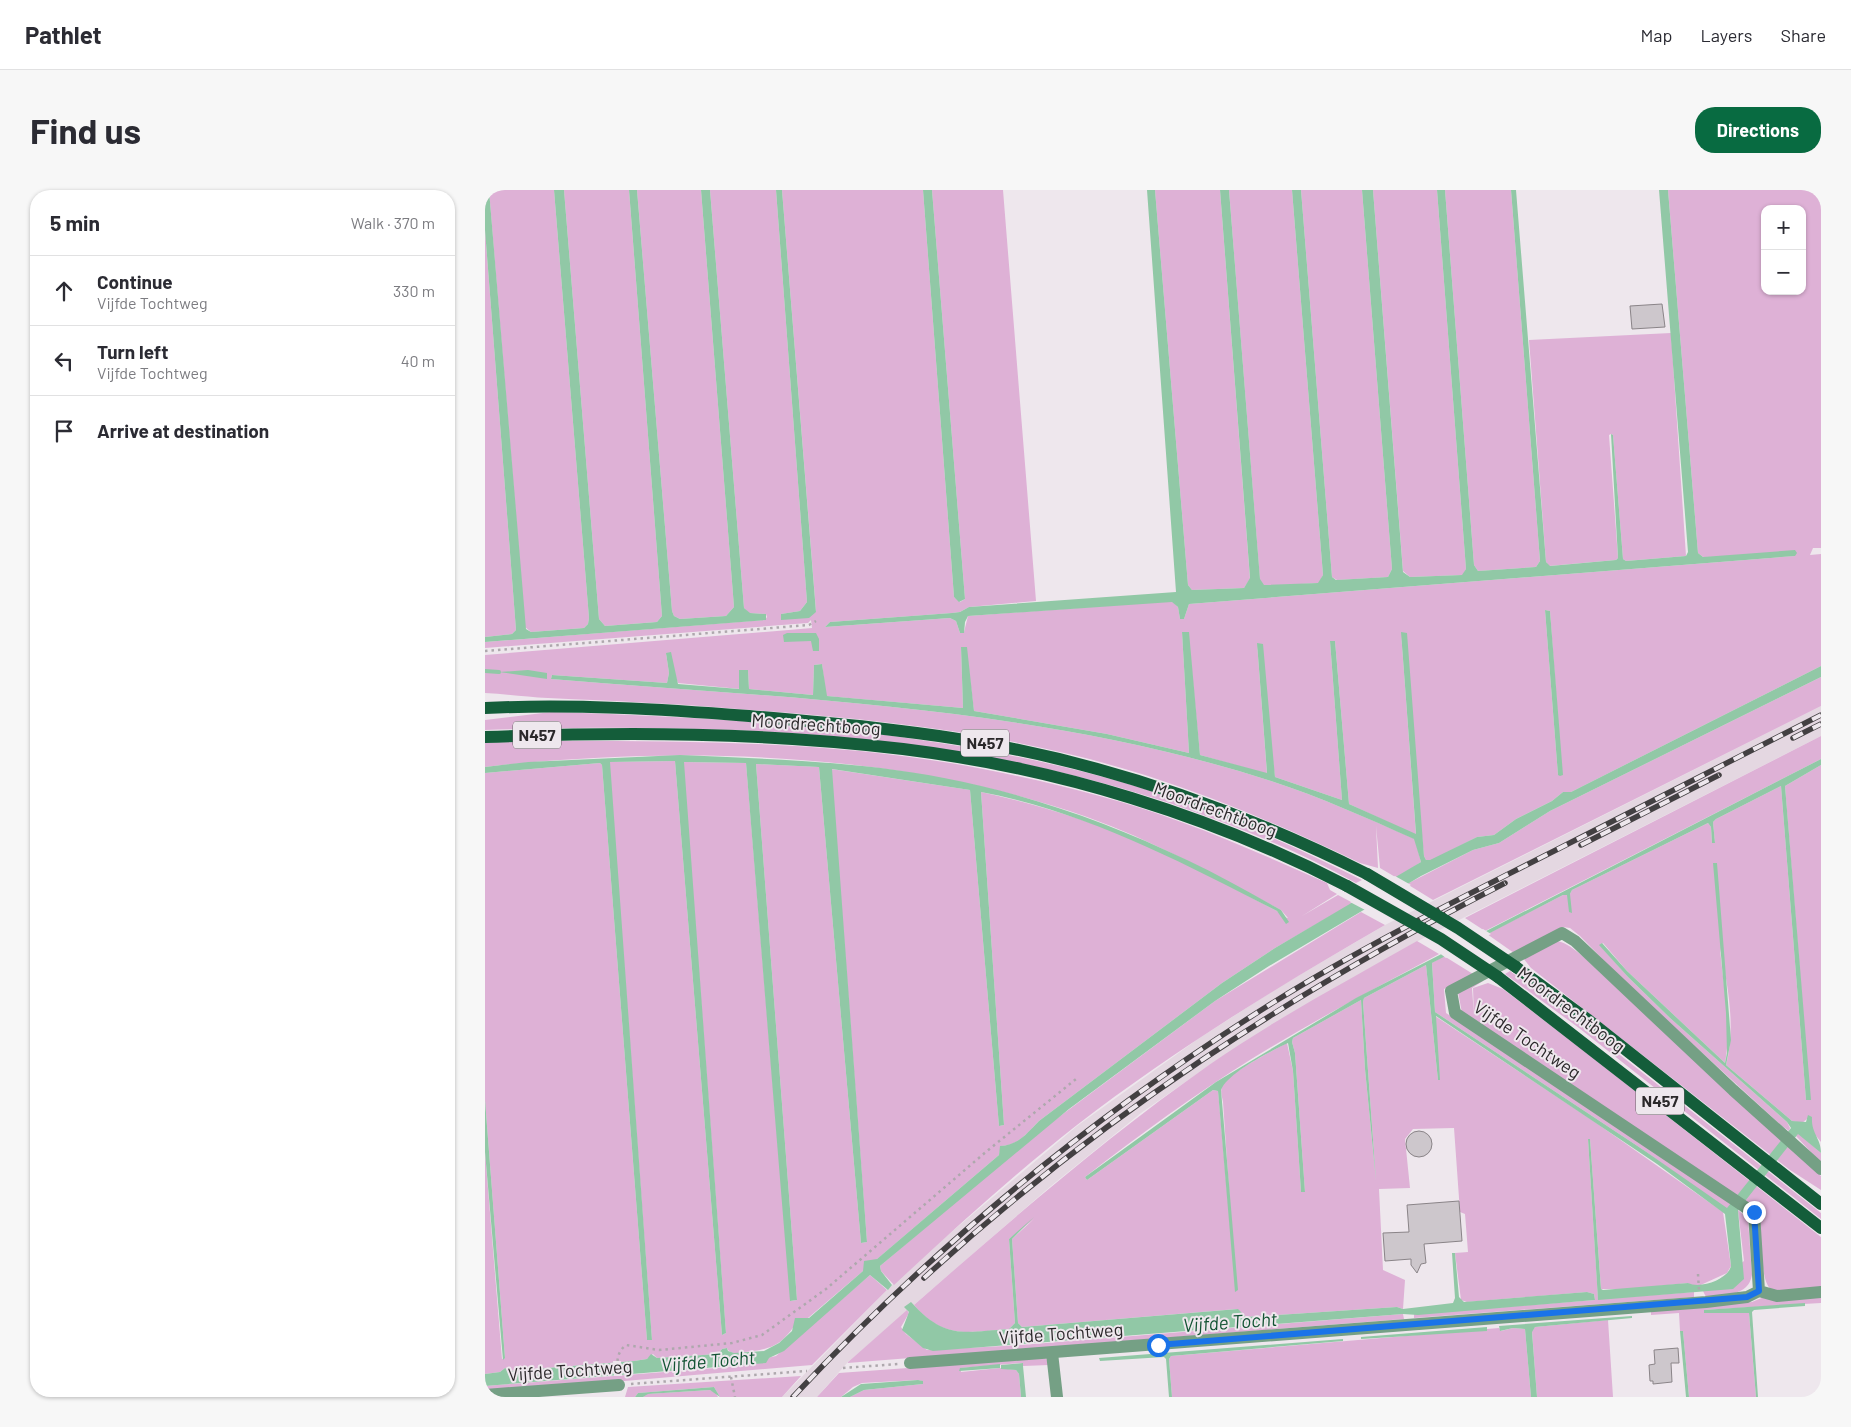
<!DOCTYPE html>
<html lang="en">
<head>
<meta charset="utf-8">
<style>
	body { margin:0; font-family:Barlow,sans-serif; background:#f7f7f7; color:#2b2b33 }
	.controls { position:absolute; right:15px; top:15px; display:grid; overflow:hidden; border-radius:10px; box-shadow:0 1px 4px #0004 }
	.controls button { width:45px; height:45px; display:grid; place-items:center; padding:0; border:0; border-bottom:1px solid #e1e1e2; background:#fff; color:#2b2b33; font:25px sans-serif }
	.stop { position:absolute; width:15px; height:15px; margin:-11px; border:4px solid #1a73e8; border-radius:50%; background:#fff }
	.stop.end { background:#1a73e8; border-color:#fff; box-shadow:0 1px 5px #0008 }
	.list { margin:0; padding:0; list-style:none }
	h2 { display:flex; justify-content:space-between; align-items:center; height:65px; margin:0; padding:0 20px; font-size:21px }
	h2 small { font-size:16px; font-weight:400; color:#7c7c81 }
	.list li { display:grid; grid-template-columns:32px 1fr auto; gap:15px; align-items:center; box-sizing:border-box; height:70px; padding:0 20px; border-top:1px solid #e1e1e2 }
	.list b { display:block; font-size:19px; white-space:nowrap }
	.list p { margin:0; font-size:16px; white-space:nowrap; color:#7c7c81 }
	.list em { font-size:16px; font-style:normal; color:#7c7c81 }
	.icon { flex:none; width:28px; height:28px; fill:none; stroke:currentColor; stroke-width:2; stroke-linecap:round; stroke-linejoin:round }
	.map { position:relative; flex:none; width:1336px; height:1207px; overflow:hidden; border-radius:20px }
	header { display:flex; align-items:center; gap:30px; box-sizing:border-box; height:70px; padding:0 25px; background:#fff; border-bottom:1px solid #e1e1e2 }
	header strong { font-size:24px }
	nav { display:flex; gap:28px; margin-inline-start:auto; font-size:18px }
	.intro { display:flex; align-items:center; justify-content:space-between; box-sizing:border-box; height:120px; padding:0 30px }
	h1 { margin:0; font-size:35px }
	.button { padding:12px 22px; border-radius:20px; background:#086b41; color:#fff; font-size:18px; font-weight:700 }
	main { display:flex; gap:30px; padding:0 30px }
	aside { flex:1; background:#fff; border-radius:20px; box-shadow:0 1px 4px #0004 }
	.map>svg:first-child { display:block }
	.built { fill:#e4d7e1 }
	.green { fill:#deb1d6; fill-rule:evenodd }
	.water { fill:#91c8a6 }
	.pier { fill:#eee7ed }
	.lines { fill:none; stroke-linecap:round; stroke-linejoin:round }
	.stream { stroke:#91c8a6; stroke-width:4 }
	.building { fill:#cdc7cc; stroke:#8a8488 }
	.path { stroke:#aea8ad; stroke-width:2.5; stroke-dasharray:2.5 4; stroke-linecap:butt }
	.minor { stroke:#75a085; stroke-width:12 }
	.major { stroke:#145d3a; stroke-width:12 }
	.rail-casing { stroke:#434042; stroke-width:5.5 }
	.rail { stroke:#eee7ed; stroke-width:4; stroke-dasharray:11; stroke-linecap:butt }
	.major-bridge { stroke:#145d3a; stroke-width:12 }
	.route { stroke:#1a73e8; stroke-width:6 }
	.labels { text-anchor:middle; stroke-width:4; stroke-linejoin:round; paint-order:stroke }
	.shield { fill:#eee7ed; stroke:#666164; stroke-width:1 }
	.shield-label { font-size:16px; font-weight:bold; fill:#2b282a }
	.street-label { font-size:18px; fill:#2b282a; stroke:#eee7ed }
	.water-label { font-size:19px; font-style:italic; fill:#135434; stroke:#eee7ed }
</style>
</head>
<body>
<header>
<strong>Pathlet</strong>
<nav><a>Map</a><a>Layers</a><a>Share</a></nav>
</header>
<div class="intro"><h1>Find us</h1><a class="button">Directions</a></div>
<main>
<aside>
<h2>5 min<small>Walk · 370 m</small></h2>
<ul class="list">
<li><svg class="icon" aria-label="ahead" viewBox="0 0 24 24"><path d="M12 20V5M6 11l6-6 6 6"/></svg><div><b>Continue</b><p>Vijfde Tochtweg</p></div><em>330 m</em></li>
<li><svg class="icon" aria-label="left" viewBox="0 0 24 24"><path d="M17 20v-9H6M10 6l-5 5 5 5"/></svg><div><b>Turn left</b><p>Vijfde Tochtweg</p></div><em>40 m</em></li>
<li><svg class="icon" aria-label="arrive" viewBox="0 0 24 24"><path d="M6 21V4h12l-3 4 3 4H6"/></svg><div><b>Arrive at destination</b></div></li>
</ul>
</aside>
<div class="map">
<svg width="1336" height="1207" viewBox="0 0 1336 1207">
	<rect width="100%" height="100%" fill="#eee7ed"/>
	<path class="built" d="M1336,516V546L929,753L803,825L726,874L656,923L566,996L362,1173L332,1207H297L407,1095L457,1050L592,936L713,849L794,797L900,735Z"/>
	<path class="green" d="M4,0H69L104,428L103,434L99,438L46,442L40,437Z
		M79,0H144L177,426L172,432L120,436L114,429Z
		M152,0H216L249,417L241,426L195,429L189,426L187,421Z
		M225,0H291L322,412L315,421L296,424V429L331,421L297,0H438L469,407L475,412L480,409L447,0H518L551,411L484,417L475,422L467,423L345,432L340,437L465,428L471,431L475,443L479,442L483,426L687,411L693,417L695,429H699L704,414L1310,366L1218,367L1213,363L1183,0H1336V358H1328L1325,365L1336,364V476L1086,602H1078L1067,611L1031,629L1009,645L992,647L945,671L941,670L939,666L916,442L931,645L864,614L850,451H845L857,610L790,587L772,453L782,584L715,565L703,442H697L704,563L622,544L489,521L481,457H476L478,518L341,506L337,474L329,475L328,505L264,499L263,480L255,499L193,493L181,463L184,483L182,493L67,485L66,489C307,509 554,516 786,591C835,607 882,628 930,649L936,672L912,688L895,678L891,636L893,678L875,673C783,629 688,589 588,565C482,539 375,528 266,520C198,514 131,511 63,508C42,507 21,504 0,503V465L327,438L326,430L323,433L0,458V452L280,430L282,427L281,424L264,423L259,418ZM1280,19H1317V101H1280ZM1060,420L1065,421L1077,585H1073Z
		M670,0H735L765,389L759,398L707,400L703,395Z
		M744,0H807L838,385L834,393L779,396L775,390Z
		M816,0H877L907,379L903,387L852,390L847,387Z
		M888,0H952L981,379L978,385L925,387L918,381Z
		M960,0H1026L1055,371L1051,377L993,381L989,375Z
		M0,40L31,440L27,444L0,447Z
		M1186,143L1201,366L1141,371L1138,369L1128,245L1126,244L1124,245L1133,368L1131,370L1064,376L1061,372L1044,150Z
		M1336,487V516L948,710L922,694L988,660L1014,653L1065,621Z
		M66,522C259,528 454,540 640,593C722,617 800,652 877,690L871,693C827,668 779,648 732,630C497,541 248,532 0,540V530Z
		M1336,546V569L1000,741L980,728Z
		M53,551C203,551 356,550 503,580C568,593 634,609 696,632C746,650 794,672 842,693L845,700L852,704L817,726L853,705L868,713L790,758L737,793L554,931C542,943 534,955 516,956L514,965L323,1128H315C297,1154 291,1159 259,1162C252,1163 245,1165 242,1158L237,1159L233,1164L172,1168L168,1164L162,1169L149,1171L24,1181L20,1178L15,1182L0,1184V962L17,1169L20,1168L0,910V583L115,573L117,575L162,1150H167L124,574L125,572L190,571L237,1145L241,1143L198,572L261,573L306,1111L312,1110L271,574L334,577L376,1053L382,1052L346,579L485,600L514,936L519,935L496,602C548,613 599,629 649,649C698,669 745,697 792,721L798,727L803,728L796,720C732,686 669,651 602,627C414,561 197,555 0,577V553Z
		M1336,575V952L1328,942L1322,929L1317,933L1307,931L1241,875C1251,838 1243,795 1235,758C1238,795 1247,837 1240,873L1142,781L1118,753L1115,755L1143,787L1185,828L1302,932L1305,938L1304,941L1297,936L1140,792L1095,746L1085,738L1078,737L1029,763L1002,744L1078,705L1085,704L1087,700L1223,633L1226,637L1227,653H1230L1228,632L1231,629L1296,596L1321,910H1325L1300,596Z
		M876,722L900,735C794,796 689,860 592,935C528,985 468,1040 409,1095L396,1081L395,1076L547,947L730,811Z
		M932,751L954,764C891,798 828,831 768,868C710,904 654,945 600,987L602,990L728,900L733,901L751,1101L738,912C737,906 734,899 739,893C751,879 785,862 802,853L808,881L816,1002H820L810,863L807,852L808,848L876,810L880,879L891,991L878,812L879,808L941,775L953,890L954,889L950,826L1107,930L1238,1022L1246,1076L1242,1083L1209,1098L1203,1093L1145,1099H1116L1105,949H1103L1113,1109L1209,1102V1107L929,1128V1124L1110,1110L1109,1104L1102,1102L982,1112L976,1110L970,1063L983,1062L980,1024L975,1022L969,938L928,939L920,949L925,998L894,999L898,1080L920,1090L918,1119L912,1117L761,1127L752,1119L537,1137L533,1133L527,1049L549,1029L524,1049L530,1133L524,1139C482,1142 459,1150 429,1115C525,1031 620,948 724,875C790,829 862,791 932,751Z
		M1070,751C1085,751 1108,776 1119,786L1336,986V1000L1305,980L1046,778L1038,768Z
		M959,766L988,784L959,799L961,823L1237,1006L1246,1015L1242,1019L1238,1017L1160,961L950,822L947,773Z
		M1025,781L1093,832L1336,1023V1029L1094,838L1020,784Z
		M995,790L998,791L987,798L989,826L988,798L1003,793L1018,799L1099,861L1336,1047V1099C1322,1100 1298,1106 1286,1099C1275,1093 1276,1040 1275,1027L977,823L973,802Z
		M1313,943L1336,963V973L1311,946Z
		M1253,1020L1263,1029L1267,1085C1263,1107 1240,1104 1221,1107L1218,1101L1259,1071Z
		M385,1085L402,1100L327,1175L0,1203V1196L243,1177L291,1166Z
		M1336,1105V1113L1219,1120L1264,1123L1271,1207H1204L1198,1141H1195L1194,1123L1166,1125V1119L1267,1112L1279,1107Z
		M422,1120L424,1123L416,1137L421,1144L442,1160L536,1155L918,1124L919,1129L362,1173Z
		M1123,1130L1128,1207H1052L1047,1141L1050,1137Z
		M1014,1138L1016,1141L1028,1138L1040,1139L1046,1207H687L684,1169L686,1166Z
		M560,1168L564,1171V1175L538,1176L537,1173L476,1178V1182L515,1178L531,1180L534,1184L536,1207H365L379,1200L438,1194L437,1191L433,1190L377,1193L368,1197L356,1207H332L354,1183Z
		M316,1186L297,1207H235L229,1197L153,1203L150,1207H140L143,1197Z
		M225,1200L231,1203L233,1207H158L162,1204Z"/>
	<path class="water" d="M0,0H4L41,439L46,442L99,438L103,434L104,428L69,0H79L114,429L120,436L172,432L177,426L144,0H152L187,421L189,426L195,429L241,426L249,417L216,0H225L259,418L265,423L281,424V430L0,452V447L27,444L31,440L0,40Z
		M291,0H297L331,422L324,428L296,430V424L315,421L322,412Z
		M438,0H447L480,409L474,412L469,407Z
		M662,0H670L703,395L707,400L759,398L765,388L735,0H744L775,389L779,395L833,393L838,385L807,0H816L847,387L851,390L903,387L907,379L877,0H888L918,382L925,387L977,385L981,379L952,0H960L989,375L993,381L1051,377L1055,371L1026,0H1031L1061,372L1065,376L1131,370L1133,368L1126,244L1128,245L1138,369L1141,371L1201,366L1203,362L1174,0H1183L1213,363L1218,367L1310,360L1312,363L1310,366L704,414L699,429H695L693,417L687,412L483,426L480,432L479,443H475L471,431L465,428L340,437L345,432L467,423L475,422L484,417L691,402Z
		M1060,420L1065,421L1078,585L1075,586L1073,585Z
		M697,442H704L715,565L782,583L772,453L778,454L790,587L857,610L845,451H850L864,614L931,644L916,442L922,443L939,666L941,670H945L992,647L1009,645L1031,629L1067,611L1078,602H1086L1336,476V487L1065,621L1014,653L988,660L936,686L784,776L730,811L584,919L395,1076L396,1081L407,1095L403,1100L385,1085L299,1161L284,1168L281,1173L0,1196V1184L15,1182L20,1178L25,1181L149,1171L162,1169L166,1164L172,1168L233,1164L237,1159L242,1158L243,1161L249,1163L279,1161L294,1153L307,1141L310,1128H324L378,1081L379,1071L392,1069L514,965L515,956C534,955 542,943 554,931L737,793L790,758L936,672L929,649C882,628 835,607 786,591C554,516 307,509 66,489L67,485L182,493L184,483L181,463L186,462L193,494L254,499V480H263L264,499L328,505L329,475L337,474L342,506L478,518L476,457H482L489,521L622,544L704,563Z
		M302,443H331L334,449V461H328L326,451L299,452L298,445Z
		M43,480L62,483V489L14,482Z
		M195,565C283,569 372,571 459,588C543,604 625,633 702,670C734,685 765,703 796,720L804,732L801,734L792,721C696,672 602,622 496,602L519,935L514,936L485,600L347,579L382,1052L376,1053L334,577L271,574L312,1110L305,1111L261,573L199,572L241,1143L237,1145L190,571L125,572L167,1150H162L117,575L115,573L0,583V577L43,572Z
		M1336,569V575L1300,596L1326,910H1321L1296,596L1231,629L1228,632L1230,653H1227L1226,637L1223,633L1087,700L1085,704L1087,723L1084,722L1082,705H1078L947,773L950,822L1160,961L1242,1018L1306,938L1302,932L1185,828L1143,787L1114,755L1117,753L1142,781L1240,873L1242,863L1241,823L1228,673H1232L1246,850L1241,875L1307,931L1321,932L1323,925L1327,927C1326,944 1336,948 1336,963L1313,944L1253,1020L1259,1089L1248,1099L1113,1110L1103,949H1105L1116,1099L1118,1100L1203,1093C1215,1099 1243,1090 1246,1076L1240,1024L1172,974L951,826L955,890H953L941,775L879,808L878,812L891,991L880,879L876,810L808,848L807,852L810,863L820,1002H816L808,881L803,853C786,861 742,883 736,900L753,1100L750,1102L733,901L728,900L602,990L600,987L731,892L871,808Z
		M0,910L20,1168L18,1170L0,962Z
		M549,1027L527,1049L533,1133L537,1137L753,1119L761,1127L912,1117L918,1119L968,1113L970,1108L967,1063H970L974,1107L979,1112L1102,1102L1109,1104L1110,1110L933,1125L918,1124L448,1161L438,1158L417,1140L424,1122L419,1117L426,1112C460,1150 478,1142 524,1139L530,1133L524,1049Z
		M1320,1113V1116L1269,1120L1267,1122L1273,1207H1271L1264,1123H1219V1120Z
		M1147,1126V1128L1050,1137L1047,1142L1052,1207H1046L1040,1139L1028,1138L1015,1141L1014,1136Z
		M1002,1137V1141L876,1149V1147Z
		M1195,1141H1198L1204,1207H1201Z
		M858,1149V1151L686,1166L684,1169L687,1207H684L681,1169L679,1167L615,1171L614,1168Z
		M538,1173V1176L541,1207H536L534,1184L531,1180L516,1179V1175Z
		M515,1174V1178L474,1181L475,1178Z
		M433,1190L438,1191V1194L379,1200L365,1207H356L376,1194Z
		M229,1197L235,1207L225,1200L163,1204L158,1207H150L153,1203Z"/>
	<path class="pier" d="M910,686L926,695L882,721L865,712Z
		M998,739L1006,744L961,768L953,762Z
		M128,1171H136L137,1186H129Z"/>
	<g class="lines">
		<path class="stream" d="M0,481L14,482"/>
	</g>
	<path class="building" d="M1177,114L1180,137L1147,139L1145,116Z
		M921 954a13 13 0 1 1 26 0a13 13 0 1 1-26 0Z
		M974,1011L977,1051L939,1054L941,1073L936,1074L932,1083L926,1075V1069L900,1071L898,1043L924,1042L922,1015Z
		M1193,1158L1194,1173H1186L1187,1192L1168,1194V1191H1165L1164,1175L1170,1174L1169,1160Z"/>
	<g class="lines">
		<path class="path" d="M0,461L324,435L331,431
			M1213,1084L1214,1100
			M358,1178L413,1174
			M133,1184C132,1172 131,1163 141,1155L174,1160L247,1153L277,1145L341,1099L502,961L591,889
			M246,1187L250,1207
			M146,1194L322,1181"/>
		<path class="minor" d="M1274,1101L1292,1106L1336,1102
			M567,1163L572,1207
			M425,1173L1221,1112L1262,1107L1274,1101L1269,1023L970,823L966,801L1077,743L1090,751L1248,900L1336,979
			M0,1205L134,1195"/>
		<path class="major" d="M0,518C88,514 176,519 264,526C346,533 428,540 508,555C639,579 764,625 882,684
			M0,547C139,542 279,542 418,559C572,578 725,625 862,696
			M1031,777L1102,829L1336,1014
			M1013,787L1336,1038"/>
		<defs>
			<path id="rail" d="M1308,548L1336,534
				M1096,655L1234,585
				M439,1088C617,925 806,803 1020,693
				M308,1207C450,1055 613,922 789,812C879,756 974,709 1069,661C1158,616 1247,570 1336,525"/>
		</defs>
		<use href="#rail" class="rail-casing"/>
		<use href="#rail" class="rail"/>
		<path class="major-bridge" d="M882,684L973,738L1031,777
			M862,696L956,749L1013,787"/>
	</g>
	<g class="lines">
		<path class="route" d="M673,1155L1262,1107L1274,1101L1269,1022"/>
	</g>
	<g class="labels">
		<g class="shield">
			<rect x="28" y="531.5" width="48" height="27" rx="4"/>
			<rect x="476" y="539.5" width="48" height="27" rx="4"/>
			<rect x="1151" y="897.5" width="48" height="27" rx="4"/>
		</g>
		<g class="shield-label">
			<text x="52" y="551">N457</text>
			<text x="500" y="559">N457</text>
			<text x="1175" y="917">N457</text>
		</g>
		<g class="street-label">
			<text transform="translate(331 535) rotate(4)" y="6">Moordrechtboog</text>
			<text transform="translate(730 620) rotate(20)" y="6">Moordrechtboog</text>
			<text transform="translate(1086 820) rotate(37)" y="6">Moordrechtboog</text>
			<text transform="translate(1042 850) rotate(34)" y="6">Vijfde Tochtweg</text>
			<text transform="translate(576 1144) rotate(-4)" y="6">Vijfde Tochtweg</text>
			<text transform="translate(85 1181) rotate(-4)" y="6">Vijfde Tochtweg</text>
		</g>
		<g class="water-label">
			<text transform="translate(745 1132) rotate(-4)" y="7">Vijfde Tocht</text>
			<text transform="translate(223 1171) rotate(-5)" y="7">Vijfde Tocht</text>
		</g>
	</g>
</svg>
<div class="controls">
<button>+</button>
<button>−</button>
</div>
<div class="stop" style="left:673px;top:1155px"></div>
<div class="stop end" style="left:1269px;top:1022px"></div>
</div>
</main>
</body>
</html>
